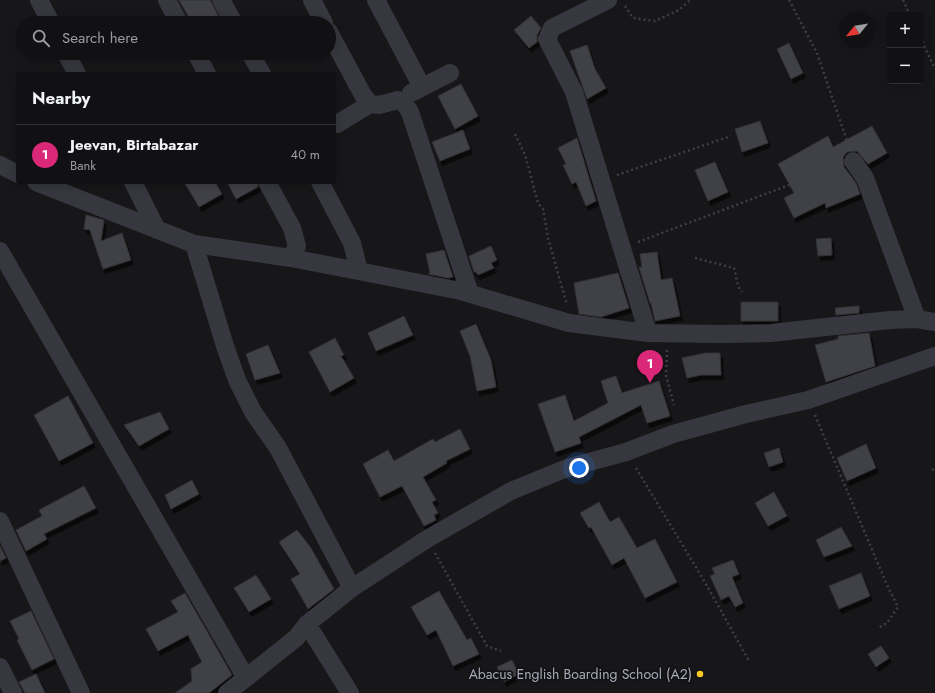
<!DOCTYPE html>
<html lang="en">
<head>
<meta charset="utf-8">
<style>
	body { margin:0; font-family:Jost,sans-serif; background:#1a1a1c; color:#f1f3f6 }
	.controls { position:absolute; right:12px; top:12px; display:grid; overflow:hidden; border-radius:4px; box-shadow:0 2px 10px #0003 }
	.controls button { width:36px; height:36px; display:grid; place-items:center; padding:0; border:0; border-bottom:1px solid #303133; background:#111113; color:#f1f3f6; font:20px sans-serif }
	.compass { position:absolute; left:839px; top:12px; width:36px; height:36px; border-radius:50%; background:#111113; box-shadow:0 2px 10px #0003; rotate:240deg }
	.you { position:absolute; left:579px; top:468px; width:14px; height:14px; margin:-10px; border:3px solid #fff; border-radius:50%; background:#1a73e8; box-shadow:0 0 0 6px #1a73e833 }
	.badge { display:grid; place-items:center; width:26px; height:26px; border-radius:50%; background:#db2777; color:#fff; font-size:13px; font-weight:700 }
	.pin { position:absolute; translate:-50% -33px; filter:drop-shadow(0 1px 2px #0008) }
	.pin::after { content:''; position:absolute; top:21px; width:14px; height:12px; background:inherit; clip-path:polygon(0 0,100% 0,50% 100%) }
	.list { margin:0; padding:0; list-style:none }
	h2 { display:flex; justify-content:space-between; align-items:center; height:52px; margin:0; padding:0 16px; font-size:17px }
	h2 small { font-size:13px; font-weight:400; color:#9c9da0 }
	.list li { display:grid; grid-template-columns:26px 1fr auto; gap:12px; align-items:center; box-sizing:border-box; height:60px; padding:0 16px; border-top:1px solid #303133 }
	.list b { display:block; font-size:15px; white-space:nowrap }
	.list p { margin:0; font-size:13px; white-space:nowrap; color:#9c9da0 }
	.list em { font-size:13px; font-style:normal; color:#9c9da0 }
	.icon { flex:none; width:22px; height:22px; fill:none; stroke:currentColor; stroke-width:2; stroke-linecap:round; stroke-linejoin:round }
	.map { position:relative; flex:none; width:935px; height:693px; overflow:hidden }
	.search { position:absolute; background:#111113; box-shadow:0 2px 10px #0003; left:16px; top:16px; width:320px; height:44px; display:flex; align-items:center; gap:10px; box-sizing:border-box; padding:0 14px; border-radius:22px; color:#9c9da0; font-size:15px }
	.panel { position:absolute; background:#111113; box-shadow:0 2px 10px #0003; left:16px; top:72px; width:320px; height:112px; border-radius:4px }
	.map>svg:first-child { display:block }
	.building { fill:#414146; stroke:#313135; filter:url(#shadow) }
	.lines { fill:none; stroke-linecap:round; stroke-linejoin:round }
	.path { stroke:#3d3f46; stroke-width:2.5; stroke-dasharray:2 3; stroke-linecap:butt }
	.minor { stroke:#37383f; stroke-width:18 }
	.poi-dot { fill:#ffc829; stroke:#121214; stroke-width:1.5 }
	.labels { text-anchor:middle; stroke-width:3.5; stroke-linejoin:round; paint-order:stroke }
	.poi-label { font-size:14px; fill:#a8acba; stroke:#121214; text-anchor:end }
</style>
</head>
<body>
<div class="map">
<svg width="935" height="693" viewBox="0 0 935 693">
	<defs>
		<filter id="shadow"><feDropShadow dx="2.5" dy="4.5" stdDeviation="0" flood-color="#0009"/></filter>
	</defs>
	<rect width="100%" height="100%" fill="#171719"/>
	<path class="building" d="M179,0H210L222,23H192Z
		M531,16L541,28L537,35V42L529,48L514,30Z
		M789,43L803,73L791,79L777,49Z
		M587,45L595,69L606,88L587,99L570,51Z
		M461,84L478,116L455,129L438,96Z
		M760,121L768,143L742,152L735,129Z
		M872,126L887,153L868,164L857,151L847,152L843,157L844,167L856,183L860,194L826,208L825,203L794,218L784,198L794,193L778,164L828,136L833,147Z
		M463,130L470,149L440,161L432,142Z
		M577,138L596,201L586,206L576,182L572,184L563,165L566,164L558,148Z
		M715,162L728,192L708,201L695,170Z
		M184,182H215L222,194L199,207Z
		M227,182H257L258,187L236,199Z
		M86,215L104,220L101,241L122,233L131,260L103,269L90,230L84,229Z
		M831,238L832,255L818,256L816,239Z
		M491,246L497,260L491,263L494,268L478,275L476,272H474L469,256Z
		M444,250L453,277L448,278L428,274L430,273L426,254Z
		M657,252L661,280L672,278L680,316L655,321L651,303H650L639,267H642L640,254Z
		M618,273L629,308L601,317L579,314L574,283Z
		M741,302H778V321H741Z
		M859,306V313L836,315L835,308Z
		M404,316L413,335L376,351L368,333Z
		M476,324L491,360L496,387L477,391L470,356L460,331Z
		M869,333L875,366L826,382L815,345L838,339V336Z
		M335,338L344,355L341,356L354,378L330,392L309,352Z
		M268,345L280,373L255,380L246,354Z
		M705,353H720L721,375H701L687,378L682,358Z
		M616,376L622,393L659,381L670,416L647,423L641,405L579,437L581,443L555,452L538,404L565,395L574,421L608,403L601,381Z
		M68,396L93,443L59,461L34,415Z
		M160,412L169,429L139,446L124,425Z
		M460,429L470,449L446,461L447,463L423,477L436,500L432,502L438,513L434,515L436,520L424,526L402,486L380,497L363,464L388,450L394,461L433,439L435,442Z
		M866,444L876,468L847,481L837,458Z
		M779,448L783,462L769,467L764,453Z
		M192,480L199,494L171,509L165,495Z
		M84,486L96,508L44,534L47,539L26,551L16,530L42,516L39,510Z
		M774,492L787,516L768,526L755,503Z
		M599,502L610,522L619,517L637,548L655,539L677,582L645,598L624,558L612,565L591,527L589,528L580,513Z
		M841,527L852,546L824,557L816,540Z
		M297,530L311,548L334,589L308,609L291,579L300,574L279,542Z
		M0,546L6,558L0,561Z
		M733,560L739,574L732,577L743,603L735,607L729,596L721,600L710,576L715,574L712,568Z
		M861,573L870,596L839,609L829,586Z
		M256,575L271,599L249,612L234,588Z
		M439,591L467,640L471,638L479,654L453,666L436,630L427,635L411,607Z
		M185,593L232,675L209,693H175L192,681L191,669L202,662L188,635L158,651L146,629L178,612L171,601Z
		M31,611L54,659L32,670L17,640L19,639L10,621Z
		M881,646L889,658L876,667L868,654Z
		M512,660L519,674L504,682L497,667Z
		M36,674L45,693H25L19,682Z"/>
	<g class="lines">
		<path class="path" d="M789,0L817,53L848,144
			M903,0L910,15
			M625,6L633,18L655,21L679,10L690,0
			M920,37L935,69
			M515,134L525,155L538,203L543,209L548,238L567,305
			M617,175L731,136
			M638,242L837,167
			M695,258L734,268L738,286L742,292
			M667,350L666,375L674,405
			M815,415L887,585L898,607L887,623L878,628
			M636,468L706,584L749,661
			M932,470L935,469
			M435,553L487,646L501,651"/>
		<path class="minor" d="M39,0L51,23
			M167,0L179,23
			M221,0L234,23
			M312,0L324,23
			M376,0L422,87
			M608,0L552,28L547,39L574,92L648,333
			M329,32L363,95L370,104L379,105L398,100L404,103L410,112L470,294
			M66,53L77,74
			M196,53L207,74
			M250,53L262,74
			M411,93L450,73
			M337,124L370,104
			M853,161L865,178L917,319
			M0,165L18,174
			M36,182L194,244L291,258L461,291L569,323L648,333L720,334L771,333L890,320L917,319L935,322
			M133,182L157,230
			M267,182L292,228L297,246L291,258
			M320,182L352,243L359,271
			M194,244L225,346L237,380L253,412L278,448L352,588
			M0,251L246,678
			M0,521L81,693
			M307,624L350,693
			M0,667L13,693
			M227,693L296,638L307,624L352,588L427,539L511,491L567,468L626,452L673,434L746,414L808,400L935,356"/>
	</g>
	<circle class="poi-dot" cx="700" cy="674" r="4"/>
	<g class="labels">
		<g class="poi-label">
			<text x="692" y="679">Abacus English Boarding School (A2)</text>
		</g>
	</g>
</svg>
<div class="controls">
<button>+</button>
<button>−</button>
</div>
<svg class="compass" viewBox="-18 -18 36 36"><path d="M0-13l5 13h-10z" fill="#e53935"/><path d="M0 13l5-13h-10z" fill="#9c9da0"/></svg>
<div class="you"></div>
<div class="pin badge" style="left:650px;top:383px">1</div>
<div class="search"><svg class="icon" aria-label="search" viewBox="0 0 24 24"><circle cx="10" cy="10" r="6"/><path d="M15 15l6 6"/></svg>Search here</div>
<section class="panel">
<h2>Nearby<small></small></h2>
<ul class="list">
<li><span class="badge">1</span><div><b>Jeevan, Birtabazar</b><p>Bank</p></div><em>40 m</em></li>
</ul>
</section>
</div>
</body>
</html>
